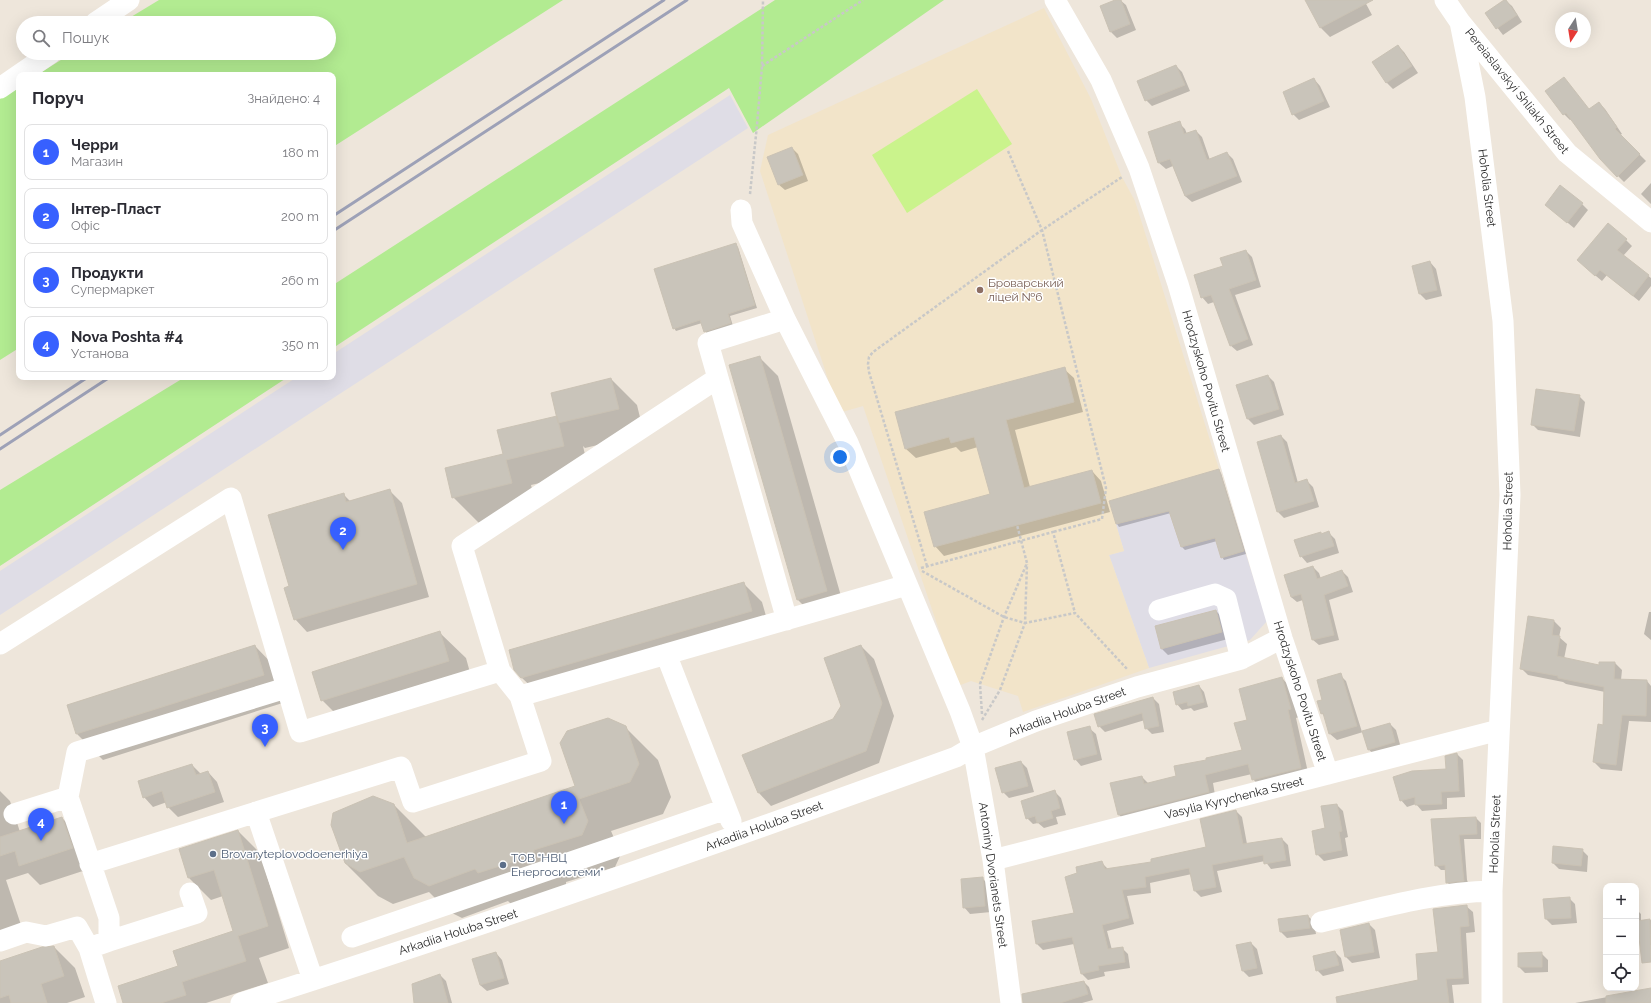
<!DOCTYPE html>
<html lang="uk">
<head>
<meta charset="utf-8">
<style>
	body { margin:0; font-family:Raleway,sans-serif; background:#f2f2f3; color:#2b2b33 }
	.controls { position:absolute; right:12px; bottom:12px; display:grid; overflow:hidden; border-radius:8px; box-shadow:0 4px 16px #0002 }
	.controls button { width:36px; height:36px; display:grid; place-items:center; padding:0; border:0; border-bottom:1px solid #e1e1e2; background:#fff; color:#2b2b33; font:20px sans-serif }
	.compass { position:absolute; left:1555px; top:12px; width:36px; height:36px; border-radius:50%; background:#fff; box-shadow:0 4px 16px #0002; rotate:192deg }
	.you { position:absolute; left:840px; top:457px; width:14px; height:14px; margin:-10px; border:3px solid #fff; border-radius:50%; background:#1a73e8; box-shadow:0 0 0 6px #1a73e833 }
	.badge { display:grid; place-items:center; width:26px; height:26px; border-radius:50%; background:#3760ff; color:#fff; font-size:13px; font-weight:700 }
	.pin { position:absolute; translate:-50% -33px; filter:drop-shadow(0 1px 2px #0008) }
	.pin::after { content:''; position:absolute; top:21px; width:14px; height:12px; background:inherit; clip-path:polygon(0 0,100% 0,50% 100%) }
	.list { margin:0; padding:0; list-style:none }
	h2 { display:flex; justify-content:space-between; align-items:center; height:52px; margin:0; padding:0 16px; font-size:17px }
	h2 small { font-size:13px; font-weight:400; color:#7c7c81 }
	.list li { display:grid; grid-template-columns:26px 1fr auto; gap:12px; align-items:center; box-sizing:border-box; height:56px; margin:0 8px 8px; padding:0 8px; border:1px solid #e1e1e2; border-radius:8px }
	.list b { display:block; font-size:15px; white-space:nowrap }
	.list p { margin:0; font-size:13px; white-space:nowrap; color:#7c7c81 }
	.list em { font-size:13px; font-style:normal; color:#7c7c81 }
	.icon { flex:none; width:22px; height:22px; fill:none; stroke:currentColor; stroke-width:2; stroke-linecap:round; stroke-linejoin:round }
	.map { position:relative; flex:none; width:1651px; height:1003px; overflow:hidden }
	.search { position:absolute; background:#fff; box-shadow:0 4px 16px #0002; left:16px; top:16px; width:320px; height:44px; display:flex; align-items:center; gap:10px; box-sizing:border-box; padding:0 14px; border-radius:22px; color:#7c7c81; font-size:15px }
	.panel { position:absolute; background:#fff; box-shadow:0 4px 16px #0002; left:16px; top:72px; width:320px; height:308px; border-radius:8px }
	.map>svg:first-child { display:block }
	.industrial { fill:#dfdde6 }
	.education { fill:#f2e4c9 }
	.green { fill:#b2eb91 }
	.pitch { fill:#caf38c }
	.shadow { fill:#0003 }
	.building { fill:#c9c4ba; stroke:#cac2b4 }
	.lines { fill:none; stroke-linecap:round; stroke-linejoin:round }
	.path { stroke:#c8c8c8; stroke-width:2.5; stroke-dasharray:3 2; stroke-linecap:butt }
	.minor { stroke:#fff; stroke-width:21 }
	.rail { stroke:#9da1b7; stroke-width:3 }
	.education-dot { fill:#8d6e63; stroke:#fff; stroke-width:1.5 }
	.service-dot { fill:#5c6f8a; stroke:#fff; stroke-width:1.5 }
	.labels { text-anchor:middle; stroke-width:3; stroke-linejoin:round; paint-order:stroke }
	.street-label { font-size:12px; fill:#2b2b2b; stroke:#fff }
	.education-label { font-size:12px; fill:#785e54; stroke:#fff; text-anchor:start }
	.service-label { font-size:12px; fill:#4e5e75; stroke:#fff; text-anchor:start }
</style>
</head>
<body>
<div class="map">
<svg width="1651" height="1003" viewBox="0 0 1651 1003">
	<rect width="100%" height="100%" fill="#eee6db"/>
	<path class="industrial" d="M730,95L748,128L0,615V571L297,377H333V354Z
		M1219,469L1267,621L1250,640L1149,668L1109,555L1124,551L1109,501Z"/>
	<path class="education" d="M1044,8L1091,99L1122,177L1135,201L1219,469L1109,501L1124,551L1109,555L1149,668L1023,712L1018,696L971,681L958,686L863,406L839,413L760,171L768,135Z"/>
	<path class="green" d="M159,0H563L333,147V75H37L72,53H329V23H121Z
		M775,0H944L753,133L729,88L333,348V285Z
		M19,86V348L0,360V99Z
		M185,377H288L0,566V490Z"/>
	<path class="pitch" d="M977,89L1012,144L907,213L872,155Z"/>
	<path class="shadow" d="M1118,0H1120L1126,5L1136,30L1117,38L1111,32L1101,7Z
		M1310,0H1364L1372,15L1330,37L1321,28L1307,2Z
		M1505,0L1512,6L1522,22L1503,35L1486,13Z
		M1398,46L1404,52L1418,73L1393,89L1387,83L1374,62Z
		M1176,66L1182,72L1190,91L1152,106L1146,100Z
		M1563,78L1589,110L1599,103L1605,109L1622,134L1620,135L1646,161L1624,182L1601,159L1572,119L1570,120L1564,114Z
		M1314,79L1320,86L1330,107L1299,120L1293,114Z
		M1179,123L1185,129L1187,134L1196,131L1202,137L1210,160L1227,153L1233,159L1242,182L1192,202L1185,196L1173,166L1166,169L1159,163Z
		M792,148L798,154L808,181L785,190L778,184Z
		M1651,183V204L1641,194Z
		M1582,204L1588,210L1574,228L1546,205Z
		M1626,240L1632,246L1623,256L1651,278V286L1639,301L1607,275L1602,281L1584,266Z
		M735,244L738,247L757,308L730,316L733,326L707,334L705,331L702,323L676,331L674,328Z
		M1246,251L1252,257L1261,287L1235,295L1253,345L1237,351L1230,345L1214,302L1208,304L1202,297L1224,266Z
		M1430,262L1436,269L1442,296L1426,300L1420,294Z
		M759,357L778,376L845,610L816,618L798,600Z
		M1064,369L1074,378L1083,412L1015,430L1030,487L1092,471L1101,481L1110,512L944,556L935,546L991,495L978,447L961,452L956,447L916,458L906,449Z
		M1268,376L1274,382L1284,415L1254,425L1247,418Z
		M611,379L637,405L644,434L585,448L583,446L589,472L531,485L537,509L479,523L453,497L556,417Z
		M1579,396L1585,402L1580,437L1538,430L1532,424Z
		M1281,436L1287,442L1298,483L1307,481L1313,487L1319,507L1284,518L1278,512L1258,443Z
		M1218,470L1221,473L1246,554L1224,560L1222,557L1217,541L1185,550L1182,547L1171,513L1119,527L1117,524Z
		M389,490L402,503L429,597L307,632L295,619L290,587L343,494L350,501Z
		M1320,533L1322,535L1329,533L1335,539L1339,553L1307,563L1301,556Z
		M1313,567L1319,573L1321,579L1342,571L1348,577L1353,592L1329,600L1339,640L1319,645L1313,640L1303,600L1297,602L1291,597Z
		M743,583L762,602L770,630L541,696L522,678Z
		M1216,611L1222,617L1228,639L1168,655L1162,649Z
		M1649,612H1651V640L1644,634Z
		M1554,621L1561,628L1559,637L1567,644L1564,659L1600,666L1615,663L1622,670L1621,680L1647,681L1651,686V722L1629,721L1622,771L1601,769L1594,762L1604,726L1605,692L1566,684L1563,682L1528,675L1521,668Z
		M440,633L466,658L474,687L348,726L322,700Z
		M255,646L280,672L289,701L103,760L77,734L68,705Z
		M861,646L874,659L894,716L879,763L771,806L759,793L744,755L834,720L842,706Z
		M1340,675L1346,681L1362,732L1390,724L1396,730L1401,748L1375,755L1368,749L1363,732L1337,740L1330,734L1326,717L1321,713L1324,700Z
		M1282,678L1290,687L1299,717L1296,718L1309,777L1261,788L1253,779L1252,774L1213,783L1216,801L1128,823L1119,815L1112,784L1142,777L1149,784L1177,777L1208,761L1243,750L1248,720Z
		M1199,686L1204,692L1208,707L1194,711L1191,708L1182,710L1177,704Z
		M1153,698L1159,704L1164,732L1152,734L1146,728L1145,720L1105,732L1099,726Z
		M625,727L658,760L671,797L663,814L611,831L621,854L615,867L566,882V887L512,905L508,901L462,918L448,911L429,892L393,904L378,896L345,863L394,805L427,838L576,787Z
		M1089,728L1096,734L1102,760L1081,766L1075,759Z
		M1457,754L1463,760L1465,797L1447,798V809L1422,811L1416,804L1407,807L1401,800L1447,770L1446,757Z
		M1021,762L1027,768L1034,792L1009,798L1003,792Z
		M192,765L201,774L208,772L217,782L224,802L178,817L168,807L167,802L153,807L144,797Z
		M0,791L10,801L20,832L62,818L82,838L92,868L40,885L28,873L6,880L24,934L0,942Z
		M1055,792L1061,798L1066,815L1056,817L1058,824L1044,828L1038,823L1033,824L1027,818Z
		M1337,805L1343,811L1348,837L1345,838L1348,856L1324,861L1317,854Z
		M1236,811L1242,817L1247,844L1282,839L1288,845L1291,866L1271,869L1265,861L1217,871L1222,892L1201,897L1195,891L1192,874L1150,883L1151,893L1127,896L1134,924L1107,931L1112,950L1122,948L1128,954L1130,968L1104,972L1105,976L1088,980L1082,974L1074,944L1043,950L1037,944L1033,922L1076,913L1079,874L1101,862L1108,869L1152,863L1207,848Z
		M1476,818L1481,823V839H1464L1467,880L1469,885L1452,887L1447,882V870H1441L1436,865L1432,820Z
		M238,831L260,853L289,948L259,958L268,983L206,1003H124L235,932L223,896L211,900L189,878L180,850Z
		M1554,848L1582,850L1588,856L1587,872L1559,869L1553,863Z
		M982,878L988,884L991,912L970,914L964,907Z
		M1569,898L1575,904L1577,923L1552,925L1546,919Z
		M1466,906L1473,912L1475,932L1466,933L1469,984L1452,985L1454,1003H1358L1419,981L1439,953Z
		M1636,909L1641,914V921L1651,920V945H1647L1640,935H1636Z
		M1308,916L1314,922L1316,934L1287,938L1281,932L1279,920Z
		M1369,924L1375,930L1380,958L1352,963L1346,957L1341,930Z
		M1251,943L1257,949L1263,974L1249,977L1243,971L1237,946Z
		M54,947L75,968L85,997L67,1003H0V962Z
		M1335,952L1341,958L1344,971L1323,976L1317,970Z
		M496,953L502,960L509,984L487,991L480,985Z
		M1541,953L1548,960V972L1525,973L1519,967Z
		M440,975L446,981L452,1003H415Z
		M1084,982L1089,987L1093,1000L1082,1003H1028Z
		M1651,989V1003H1575Z"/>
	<path class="building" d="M1115,0H1121L1130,24L1110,32L1100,6Z
		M1305,0H1373L1320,28Z
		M1504,0H1506L1517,15L1496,29L1485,13Z
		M1398,45L1412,66L1386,83L1372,62Z
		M1176,65L1185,85L1145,101L1137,81Z
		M1564,77L1589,109L1599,102L1617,127L1615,129L1640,154L1617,177L1600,159L1566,113L1563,115L1545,91Z
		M1314,78L1324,101L1292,115L1283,92Z
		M1180,121L1184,134L1196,130L1207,160L1227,152L1237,176L1185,196L1170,159L1158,163L1148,132Z
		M792,147L803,175L778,185L767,157Z
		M1560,185L1583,203L1567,223L1545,205Z
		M1608,223L1627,239L1617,250L1649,275L1633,296L1600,270L1595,276L1577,260Z
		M736,243L755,305L728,314L731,323L704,332L700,320L673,329L654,269Z
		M1246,250L1256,280L1229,289L1248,339L1230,346L1211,295L1201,298L1194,275L1223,266L1220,258Z
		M1430,261L1437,290L1419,294L1412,266Z
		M760,356L827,591L797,600L729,365Z
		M1065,367L1074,402L1006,420L1024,488L1092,470L1101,503L934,547L924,512L990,494L974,437L951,443L949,437L905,449L895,412Z
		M1268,375L1279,409L1247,419L1236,385Z
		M611,378L619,409L558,423L551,393Z
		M1536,389L1580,395L1574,431L1531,425Z
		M557,416L564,446L506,460L512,483L452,498L445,468L503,454L497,430Z
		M1281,435L1295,483L1307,479L1314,501L1277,512L1257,442Z
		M1219,469L1244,551L1221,558L1215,538L1181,547L1169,511L1116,524L1109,501Z
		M390,489L417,584L294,620L284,588L289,586L268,515L344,493L346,502Z
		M1329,531L1334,546L1300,557L1294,540L1321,532V534Z
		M1313,566L1317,579L1342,570L1348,586L1324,595L1334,635L1312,640L1301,594L1291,597L1284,575Z
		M744,582L752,611L521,678L514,670L509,650Z
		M1216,610L1222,632L1161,649L1155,626Z
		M1528,616L1554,620L1552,635L1560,636L1557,656L1599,665V662H1615L1614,679L1647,680L1646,716L1622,715L1616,765L1593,762L1598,724L1603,725L1604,687L1558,678V676L1520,669Z
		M440,631L449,661L321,701L312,672Z
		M255,645L264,675L76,734L67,705Z
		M861,645L882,703L866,751L758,793L742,755L833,719L841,706L824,658Z
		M1341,673L1357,726L1329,734L1323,713L1321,714L1317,701L1322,700L1317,680Z
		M1282,677L1291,709L1288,710L1301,768L1252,780L1248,764L1205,775L1209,792L1118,815L1110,783L1142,776L1144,784L1176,776L1174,766L1206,760V758L1242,750L1234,723L1247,720L1239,689Z
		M1199,685L1204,702L1188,706L1187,702L1176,705L1173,692Z
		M1153,697L1159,726L1145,729L1142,713L1098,727L1094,714Z
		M608,718L626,726L639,764L630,782L579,799L588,821L582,835L534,850V855L478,873L475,869L429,886L414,878L404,857L360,872L345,863L331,825L333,813L373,796L394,804L407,843L575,786L560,743L567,731Z
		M1390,723L1395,742L1368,750L1362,731Z
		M1090,726L1097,754L1074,760L1067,732Z
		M1457,753L1459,791L1441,792L1442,804L1415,805V797L1400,801L1393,777L1412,771L1446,769L1445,756Z
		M1021,761L1028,786L1002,793L995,768Z
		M192,764L196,775L208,771L215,792L167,808L162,791L143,798L138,781Z
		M1055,790L1060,808L1051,811L1053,818L1037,823L1035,816L1026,819L1021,801Z
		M1337,804L1342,831L1339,832L1342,850L1316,855L1312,831L1325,828L1321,806Z
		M1236,810L1243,844L1282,838L1286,860L1264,864L1263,855L1212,865L1216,887L1194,891L1189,868L1145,877L1146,887L1122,890L1129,918L1102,925L1108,949L1123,947L1125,962L1098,966L1099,970L1081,974L1072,937L1036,944L1032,921L1074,913L1065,877L1077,873L1076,867L1102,861L1105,869L1151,862V859L1206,847L1200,819Z
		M62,817L73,848L19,866L15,851L0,856V837Z
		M1476,817L1477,834L1459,835L1464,881L1446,883L1445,865L1435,866L1431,819Z
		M238,830L268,926L238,936L246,961L182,982L186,995L161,1003H123L118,986L178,966L173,951L233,931L214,870L188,878L179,849Z
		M1553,846L1583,849L1581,866L1552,863Z
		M983,877L985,906L963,908L961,879Z
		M1570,897L1571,918L1545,919L1543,899Z
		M1467,905L1469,926L1460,927L1463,978L1446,979L1449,1003H1337L1336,997L1418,980L1416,954L1438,952L1433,909Z
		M1308,915L1310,928L1280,932L1278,919Z
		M1650,919L1651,962L1642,963L1637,921Z
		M1369,923L1374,952L1345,957L1340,930Z
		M1251,942L1257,968L1242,971L1236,945Z
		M54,946L64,976L41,984L47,1003H11L9,995L0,998V961L42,947Z
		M1335,951L1339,965L1316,971L1313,956Z
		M496,952L504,978L480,985L472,959Z
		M1542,952V967H1518V953Z
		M440,974L448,1003H414L412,984Z
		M1084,981L1088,994L1060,1003H1023L1022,994Z
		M1651,988V1003H1606V996Z"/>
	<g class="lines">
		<path class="path" d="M762,66L863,0
			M1008,151L1042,230L1106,488L1102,519L1053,532
			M750,194L757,125L762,66L763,0
			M927,566L869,372L868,364L869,357L873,352L1042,230L1122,177
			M921,568L1053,532L1075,613
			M922,571L1004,617L1025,623L1075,613L1128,670
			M982,714L980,684L1004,617L1027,563L1017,525
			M982,720L1000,690L1025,623L1027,564"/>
		<path class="minor" d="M1055,0L1101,80L1139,168L1178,284L1282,638L1328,774
			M1445,0L1460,22L1567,153L1651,222
			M1460,22L1475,97L1503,321L1510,495L1492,891V1003
			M95,23L129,0
			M0,88L51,53
			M741,210L742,223L785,319L848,443L960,711L973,747L993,860L1011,1003
			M785,319L708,343L787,620
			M718,378L462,546L500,671L520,696L907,585
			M1159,610L1215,594L1226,599L1241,659
			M0,644L231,498L300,732L500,671
			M666,654L731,821
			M256,812L313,980
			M14,814L68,797
			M993,860L1499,730
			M90,864L401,767L413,802L541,761L520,696
			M1321,922C1377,909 1434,892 1492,891
			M352,937L726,809
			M0,941L26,932L46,936L77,927L89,948L109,941V918L68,797L77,752L286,688
			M109,941L197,913L190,893
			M89,948L106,1003
			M241,1003C481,927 719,843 956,757L973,747L1036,721L1137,687L1241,659L1282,638"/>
		<path class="rail" d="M333,216L664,0
			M333,231L687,0
			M0,435L88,377
			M0,449L110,377"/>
	</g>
	<circle class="education-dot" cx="980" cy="290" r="4"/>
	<g class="service-dot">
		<circle cx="213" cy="854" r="4"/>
		<circle cx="503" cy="865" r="4"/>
	</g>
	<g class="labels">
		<g class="street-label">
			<text transform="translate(1517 91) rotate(51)" y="4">Pereiaslavskyi Shliakh Street</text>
			<text transform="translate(1487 188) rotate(83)" y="4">Hoholia Street</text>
			<text transform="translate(1206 381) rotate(74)" y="4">Hrodzyskoho Povitu Street</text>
			<text transform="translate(1508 511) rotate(-89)" y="4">Hoholia Street</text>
			<text transform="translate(1300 691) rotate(72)" y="4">Hrodzyskoho Povitu Street</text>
			<text transform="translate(1067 712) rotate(-20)" y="4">Arkadiia Holuba Street</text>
			<text transform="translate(1234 798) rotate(-14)" y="4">Vasylia Kyrychenka Street</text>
			<text transform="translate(764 826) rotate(-20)" y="4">Arkadiia Holuba Street</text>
			<text transform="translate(1495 834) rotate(-88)" y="4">Hoholia Street</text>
			<text transform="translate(993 875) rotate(82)" y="4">Antoniny Dvorianets Street</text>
			<text transform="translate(458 932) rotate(-18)" y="4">Arkadiia Holuba Street</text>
		</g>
		<g class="education-label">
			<text x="988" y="287">Броварський<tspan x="988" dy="14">ліцей №6</tspan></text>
		</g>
		<g class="service-label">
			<text x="221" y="858">Brovaryteplovodoenerhiya</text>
			<text x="511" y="862">ТОВ "НВЦ<tspan x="511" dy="14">Енергосистеми"</tspan></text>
		</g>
	</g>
</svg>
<div class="controls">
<button>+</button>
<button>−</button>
<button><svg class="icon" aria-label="locate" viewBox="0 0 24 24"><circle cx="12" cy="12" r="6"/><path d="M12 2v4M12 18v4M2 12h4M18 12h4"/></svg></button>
</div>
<svg class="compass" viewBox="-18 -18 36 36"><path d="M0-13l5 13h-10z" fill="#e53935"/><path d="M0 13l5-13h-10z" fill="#7c7c81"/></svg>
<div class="you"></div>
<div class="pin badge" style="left:564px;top:824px">1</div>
<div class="pin badge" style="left:343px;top:550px">2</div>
<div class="pin badge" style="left:265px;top:747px">3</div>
<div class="pin badge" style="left:41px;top:841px">4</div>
<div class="search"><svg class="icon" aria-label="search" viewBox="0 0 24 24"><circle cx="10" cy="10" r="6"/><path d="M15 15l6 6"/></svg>Пошук</div>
<section class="panel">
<h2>Поруч<small>Знайдено: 4</small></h2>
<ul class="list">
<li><span class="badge">1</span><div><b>Черри</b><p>Магазин</p></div><em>180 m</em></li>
<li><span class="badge">2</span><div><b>Інтер-Пласт</b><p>Офіс</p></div><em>200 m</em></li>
<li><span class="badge">3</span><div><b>Продукти</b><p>Супермаркет</p></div><em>260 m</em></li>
<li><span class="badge">4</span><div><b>Nova Poshta #4</b><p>Установа</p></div><em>350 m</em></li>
</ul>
</section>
</div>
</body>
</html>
